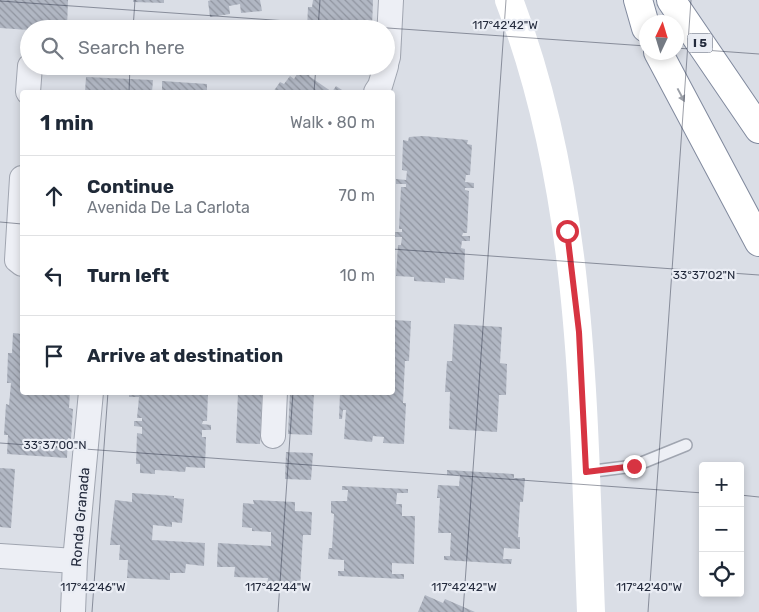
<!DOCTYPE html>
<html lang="en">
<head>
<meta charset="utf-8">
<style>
	body { margin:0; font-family:Rubik,sans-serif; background:#f2f2f3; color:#1f2937 }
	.controls { position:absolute; right:15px; bottom:15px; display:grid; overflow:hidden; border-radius:5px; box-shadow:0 2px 8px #0003 }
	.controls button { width:45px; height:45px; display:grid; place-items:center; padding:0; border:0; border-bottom:1px solid #e0e1e3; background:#fff; color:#1f2937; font:25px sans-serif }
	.compass { position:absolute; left:639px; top:15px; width:45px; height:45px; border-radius:50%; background:#fff; box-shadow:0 2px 8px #0003; rotate:4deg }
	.stop { position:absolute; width:15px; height:15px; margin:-11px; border:4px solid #d73442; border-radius:50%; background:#fff }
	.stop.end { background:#d73442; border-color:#fff; box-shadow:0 1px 5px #0008 }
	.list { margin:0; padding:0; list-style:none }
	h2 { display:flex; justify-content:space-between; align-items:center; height:65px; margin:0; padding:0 20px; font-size:21px }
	h2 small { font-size:16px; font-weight:400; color:#747a83 }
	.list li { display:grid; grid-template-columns:32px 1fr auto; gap:15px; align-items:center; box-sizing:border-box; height:80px; padding:0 20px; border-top:1px solid #e0e1e3 }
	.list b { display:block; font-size:19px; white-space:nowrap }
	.list p { margin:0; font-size:16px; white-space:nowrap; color:#747a83 }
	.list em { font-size:16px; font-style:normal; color:#747a83 }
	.icon { flex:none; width:28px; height:28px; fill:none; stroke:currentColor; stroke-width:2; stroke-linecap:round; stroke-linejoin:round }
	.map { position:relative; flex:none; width:759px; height:612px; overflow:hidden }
	.search { position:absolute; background:#fff; box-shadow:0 2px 8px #0003; left:20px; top:20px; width:375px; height:55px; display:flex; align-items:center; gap:12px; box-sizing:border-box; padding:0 18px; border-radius:28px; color:#747a83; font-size:19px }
	.panel { position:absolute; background:#fff; box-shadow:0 2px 8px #0003; left:20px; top:90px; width:375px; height:305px; border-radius:5px }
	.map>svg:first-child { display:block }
	.building { fill:url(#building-back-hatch) }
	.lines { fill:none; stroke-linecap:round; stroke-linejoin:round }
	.service-casing { stroke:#a0a5b0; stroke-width:14 }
	.minor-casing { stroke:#a0a5b0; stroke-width:26 }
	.motorway-casing { stroke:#818a9e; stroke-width:30 }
	.service { stroke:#edeff5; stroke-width:11 }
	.minor { stroke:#edeff5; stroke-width:24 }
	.secondary { stroke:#fff; stroke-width:28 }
	.motorway { stroke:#fff; stroke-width:28 }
	.oneway { fill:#9ca0a8 }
	.route { stroke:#d73442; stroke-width:6 }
	.ticks { fill:none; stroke:#242b3d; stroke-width:1; stroke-opacity:0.45 }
	.labels { text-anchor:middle; stroke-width:4.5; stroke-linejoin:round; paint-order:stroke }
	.shield { fill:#eaedf4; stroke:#5f6574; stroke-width:1 }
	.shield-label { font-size:12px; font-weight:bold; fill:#242b3d }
	.street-label { font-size:14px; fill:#242b3d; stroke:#eaedf4 }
	.ticks-label { font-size:12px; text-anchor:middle; fill:#242b3d; stroke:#eaedf4; stroke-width:4.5; stroke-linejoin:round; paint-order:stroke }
</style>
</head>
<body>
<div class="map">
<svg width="759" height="612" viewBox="0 0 759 612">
	<defs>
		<pattern id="building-back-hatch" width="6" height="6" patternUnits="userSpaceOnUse" patternTransform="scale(1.25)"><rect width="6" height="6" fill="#b1b7c3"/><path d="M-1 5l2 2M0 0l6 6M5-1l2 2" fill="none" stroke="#9095a0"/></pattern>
	</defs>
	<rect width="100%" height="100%" fill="#dadee6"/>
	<path class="building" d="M0,0H68L67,29H29V30L0,28Z
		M133,0H164V3L133,2Z
		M212,0H260L262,11L241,13L240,4L229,6L230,14L210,17L208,1Z
		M313,0H373L372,29H307L308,7H312Z
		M89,25L124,27V29H88Z
		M302,66L305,68L307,66L313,71L309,76L332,92L336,86L342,90L341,91L343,92H273L280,82L284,84L290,76L294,79Z
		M86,77L153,80L152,92H85Z
		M162,81L207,84V92H162Z
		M423,136L468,140L467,144L472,145L470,175H466L465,182L474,183V188H465V190L469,191L467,233H463L462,236H470V241H462L461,248L465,249L464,280L445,278V283L414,281V277L396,276L398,245H401L402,237H392V233L393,232H402V229H399L401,187H406V184H396V179L406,180L407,171L402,170L403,140L408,141L409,137Z
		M392,320L411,321L409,361H405L403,403H406L404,444L383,443L384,437L373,436L372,442L344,439L346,410H343L342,419H339L340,392H392Z
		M454,324L502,327L500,363L507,364L506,395H499L497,432L449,429L450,392H445L447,361H452Z
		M13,333L22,334V392H70L69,408L73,409L71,439L68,438L67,458L7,454L8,435H4L6,404L9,405L11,383H7L8,353H12Z
		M129,392H208L207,421H203L202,424L211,425V430H202V437H206L205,468L186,467L185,472L155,470V474L140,473V464H136L137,433L142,434V427L134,426V421H142V418H137L139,397H129Z
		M238,392H262L260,444L236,443Z
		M290,392H314L312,435L288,434Z
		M286,452L313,453L311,480L285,479Z
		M0,468L15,469L11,528L0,527Z
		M447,470L514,474V478H525L523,502H520L518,537H520V549L504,548L503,559H512L511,564L444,560V556H450L451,533H438L440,498H437L438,485L459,486L460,475H447Z
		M342,486L408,489V493H397L396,504H402V516H415L414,564L392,563V574H404V579L338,576V571H344V560L328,559L329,548H332L334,514L331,513V501H347L348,490H342Z
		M132,493L174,496V498L184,499L182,523L172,522V527L153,525L152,540L205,543L204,566L186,564L185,573H170V580L127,578L128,560H119L120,545H110L115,500L132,502Z
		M253,500L295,502V511L312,512L311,535H303L300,588L267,586L268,578L234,577L235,567H217L218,543L271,546V532L252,531V528L242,527L243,503L254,504Z
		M425,595L443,603L445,599L475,612H418Z"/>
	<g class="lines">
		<defs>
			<path id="service" d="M586,472L634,466L686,445"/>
			<path id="minor" d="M386,64L388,57L391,0
				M28,92L30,66
				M376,92L380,86L386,66
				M22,178L17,260L22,264
				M273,436L275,392
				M0,556L75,561
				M73,612L75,561L91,392"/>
			<path id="motorway" d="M638,0L646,28
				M671,0L759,129
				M658,52L759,242"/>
		</defs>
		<use href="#service" class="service-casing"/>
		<use href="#minor" class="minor-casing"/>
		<use href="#motorway" class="motorway-casing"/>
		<use href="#service" class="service"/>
		<use href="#minor" class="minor"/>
		<path class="secondary" d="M509,0C584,195 583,406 591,612"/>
		<use href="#motorway" class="motorway"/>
	</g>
	<defs><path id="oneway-solid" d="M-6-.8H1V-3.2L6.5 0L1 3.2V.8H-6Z" transform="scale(1.25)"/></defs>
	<use class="oneway" href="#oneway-solid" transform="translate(681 95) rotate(62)"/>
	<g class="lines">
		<path class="route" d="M567,231L579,332L586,472L634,466"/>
	</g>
	<path class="ticks" d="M0,1L646,46M133,29L135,0M318,29L320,0M676,48L759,54M129,92L130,66M314,92L316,66M0,222L22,224M392,249L759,275M0,443L703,493M740,495L759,497M92,612L108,392M278,612L293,392M463,612L506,0M648,612L691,0"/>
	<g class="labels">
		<rect class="shield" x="687.5" y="33.5" width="25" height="19" rx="4"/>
		<g class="shield-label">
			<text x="700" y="47">I 5</text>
		</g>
		<g class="street-label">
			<text transform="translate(80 517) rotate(-85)" y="5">Ronda Granada</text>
		</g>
	</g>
	<g class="ticks-label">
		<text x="505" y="29">117°42'42"W</text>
		<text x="704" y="279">33°37'02"N</text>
		<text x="55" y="449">33°37'00"N</text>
		<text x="93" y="591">117°42'46"W</text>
		<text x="278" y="591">117°42'44"W</text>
		<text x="464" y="591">117°42'42"W</text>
		<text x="649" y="591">117°42'40"W</text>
	</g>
</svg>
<div class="controls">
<button>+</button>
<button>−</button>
<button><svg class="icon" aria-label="locate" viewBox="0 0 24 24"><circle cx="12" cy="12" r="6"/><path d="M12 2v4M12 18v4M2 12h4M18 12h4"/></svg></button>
</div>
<svg class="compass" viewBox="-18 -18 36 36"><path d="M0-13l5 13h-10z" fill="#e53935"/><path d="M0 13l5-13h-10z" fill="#747a83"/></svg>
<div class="stop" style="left:567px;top:231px"></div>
<div class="stop end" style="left:634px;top:466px"></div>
<div class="search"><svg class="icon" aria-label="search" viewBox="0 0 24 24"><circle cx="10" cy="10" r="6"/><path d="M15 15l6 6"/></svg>Search here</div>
<section class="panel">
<h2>1 min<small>Walk · 80 m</small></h2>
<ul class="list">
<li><svg class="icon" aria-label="ahead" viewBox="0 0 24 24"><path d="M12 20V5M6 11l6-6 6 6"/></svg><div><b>Continue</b><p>Avenida De La Carlota</p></div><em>70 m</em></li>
<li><svg class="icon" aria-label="left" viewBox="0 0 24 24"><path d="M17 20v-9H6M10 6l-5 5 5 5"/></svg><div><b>Turn left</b></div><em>10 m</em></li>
<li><svg class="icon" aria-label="arrive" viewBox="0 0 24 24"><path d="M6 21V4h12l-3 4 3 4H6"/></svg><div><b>Arrive at destination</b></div></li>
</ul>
</section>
</div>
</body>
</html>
